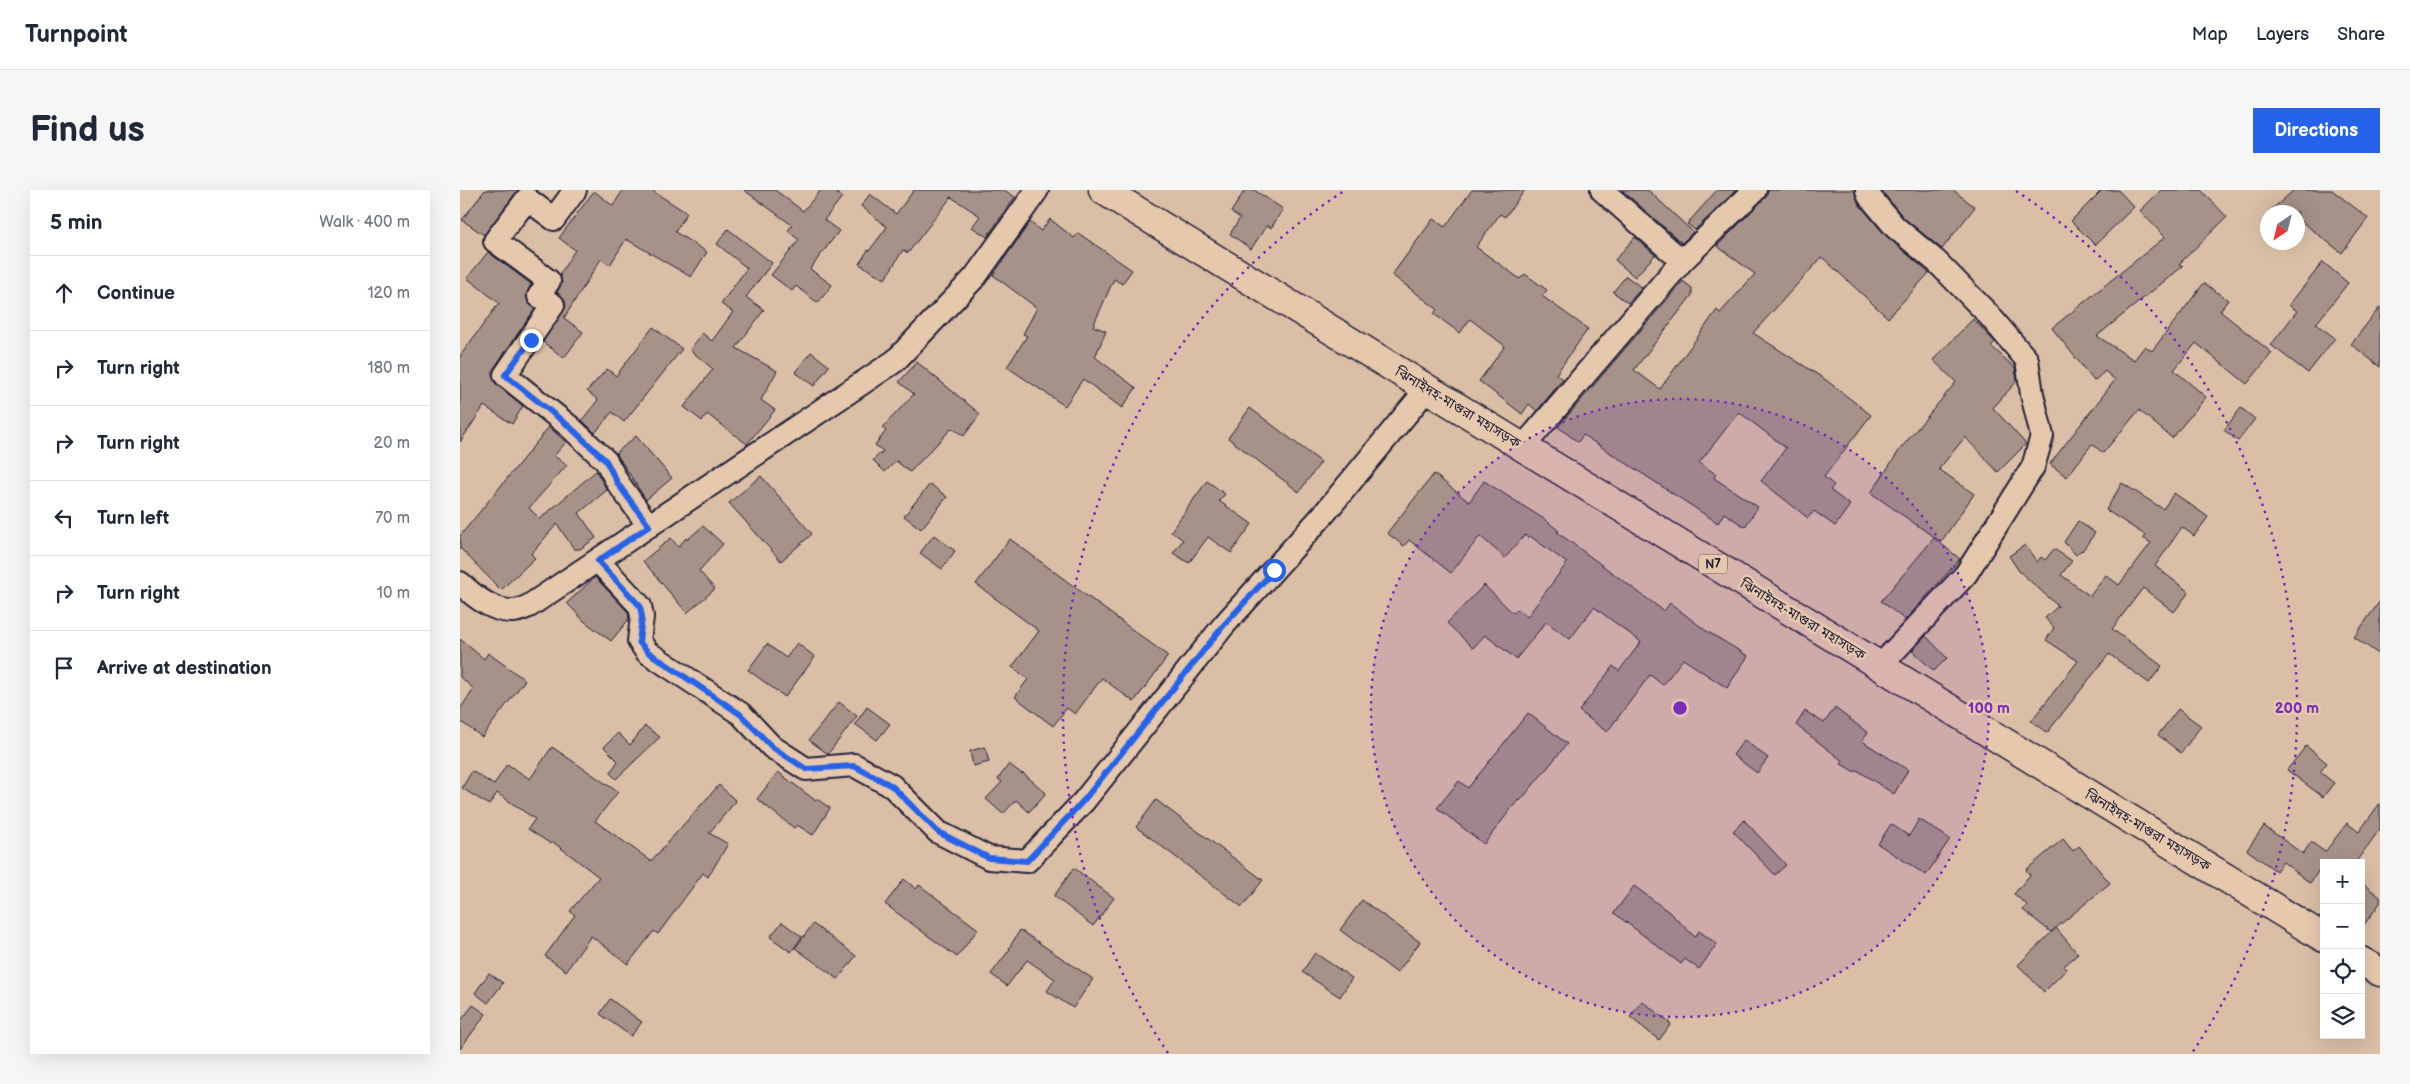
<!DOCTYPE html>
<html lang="en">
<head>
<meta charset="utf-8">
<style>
	body { margin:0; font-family:"Balsamiq Sans","Noto Sans Bengali",sans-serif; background:#f6f6f7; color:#1f2937 }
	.controls { position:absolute; right:15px; bottom:15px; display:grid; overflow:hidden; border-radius:0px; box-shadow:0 5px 20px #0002 }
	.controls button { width:45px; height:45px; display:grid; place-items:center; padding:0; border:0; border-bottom:1px solid #e0e1e3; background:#fff; color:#1f2937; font:25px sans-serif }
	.compass { position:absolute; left:1800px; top:15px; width:45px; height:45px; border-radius:50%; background:#fff; box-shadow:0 5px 20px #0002; rotate:215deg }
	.stop { position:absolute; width:15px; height:15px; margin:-11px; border:4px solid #2563eb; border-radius:50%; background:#fff }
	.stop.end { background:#2563eb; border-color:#fff; box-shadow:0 1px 5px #0008 }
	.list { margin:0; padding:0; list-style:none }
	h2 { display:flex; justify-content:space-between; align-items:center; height:65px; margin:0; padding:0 20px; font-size:21px }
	h2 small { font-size:16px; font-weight:400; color:#747a83 }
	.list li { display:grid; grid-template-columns:32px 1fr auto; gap:15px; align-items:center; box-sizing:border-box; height:75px; padding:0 20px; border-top:1px solid #e0e1e3 }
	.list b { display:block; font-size:19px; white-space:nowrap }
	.list em { font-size:16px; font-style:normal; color:#747a83 }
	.icon { flex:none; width:28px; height:28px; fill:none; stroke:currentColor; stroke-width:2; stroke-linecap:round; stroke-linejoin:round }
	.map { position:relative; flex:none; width:1920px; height:864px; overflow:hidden; border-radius:0px }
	header { display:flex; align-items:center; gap:30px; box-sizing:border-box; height:70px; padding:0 25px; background:#fff; border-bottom:1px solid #e0e1e3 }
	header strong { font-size:24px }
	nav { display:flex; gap:28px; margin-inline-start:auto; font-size:18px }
	.intro { display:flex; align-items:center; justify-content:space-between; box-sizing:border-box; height:120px; padding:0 30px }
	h1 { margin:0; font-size:35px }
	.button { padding:12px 22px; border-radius:0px; background:#2563eb; color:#fff; font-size:18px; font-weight:700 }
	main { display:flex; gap:30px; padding:0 30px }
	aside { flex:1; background:#fff; border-radius:0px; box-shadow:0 5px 20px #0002 }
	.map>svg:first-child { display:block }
	.building { fill:#a69288; stroke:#22223b }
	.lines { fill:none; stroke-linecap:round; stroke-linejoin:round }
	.minor-casing { stroke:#22223b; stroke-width:26 }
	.highway-casing { stroke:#22223b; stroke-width:31 }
	.minor { stroke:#e6c8ad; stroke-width:22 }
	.highway { stroke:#e6c8ad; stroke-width:28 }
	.route { stroke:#2563eb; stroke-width:6 }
	.ring { fill:none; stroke:#7b2cbf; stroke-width:2.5; stroke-dasharray:2.5 5 }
	.labels { text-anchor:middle; stroke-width:5; stroke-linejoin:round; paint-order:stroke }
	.shield { fill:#e6c8ad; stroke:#5d545d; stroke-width:1 }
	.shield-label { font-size:12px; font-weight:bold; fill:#22223b }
	.street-label { font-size:14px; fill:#22223b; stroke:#e6c8ad }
	.centre { fill:#7b2cbf; stroke:#e6c8ad; stroke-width:2.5 }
	.ring-label { font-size:15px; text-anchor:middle; font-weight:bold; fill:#7b2cbf; stroke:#e6c8ad; stroke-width:5; stroke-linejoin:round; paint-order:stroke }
</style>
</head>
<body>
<header>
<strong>Turnpoint</strong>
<nav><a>Map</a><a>Layers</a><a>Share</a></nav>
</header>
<div class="intro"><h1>Find us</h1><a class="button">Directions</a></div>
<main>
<aside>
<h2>5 min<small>Walk · 400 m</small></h2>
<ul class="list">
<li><svg class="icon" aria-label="ahead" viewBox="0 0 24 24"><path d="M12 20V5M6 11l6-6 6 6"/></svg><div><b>Continue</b></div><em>120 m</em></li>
<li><svg class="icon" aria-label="right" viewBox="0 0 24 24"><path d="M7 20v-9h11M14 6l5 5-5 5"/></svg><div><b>Turn right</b></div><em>180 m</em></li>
<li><svg class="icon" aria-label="right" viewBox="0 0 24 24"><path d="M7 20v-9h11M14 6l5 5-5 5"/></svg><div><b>Turn right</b></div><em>20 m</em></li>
<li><svg class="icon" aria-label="left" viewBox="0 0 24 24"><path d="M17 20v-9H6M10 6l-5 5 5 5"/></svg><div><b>Turn left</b></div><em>70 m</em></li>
<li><svg class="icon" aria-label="right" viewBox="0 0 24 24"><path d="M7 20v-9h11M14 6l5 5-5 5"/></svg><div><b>Turn right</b></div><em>10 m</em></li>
<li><svg class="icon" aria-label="arrive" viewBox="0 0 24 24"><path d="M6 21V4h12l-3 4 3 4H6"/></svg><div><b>Arrive at destination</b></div></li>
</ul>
</aside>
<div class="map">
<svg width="1920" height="864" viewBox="0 0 1920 864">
	<rect width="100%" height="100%" fill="#dabea6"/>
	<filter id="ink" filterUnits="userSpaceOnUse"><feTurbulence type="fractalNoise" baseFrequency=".02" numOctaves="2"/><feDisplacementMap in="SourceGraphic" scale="10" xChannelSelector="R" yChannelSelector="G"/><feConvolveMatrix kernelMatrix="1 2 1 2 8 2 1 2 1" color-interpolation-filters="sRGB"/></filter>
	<g filter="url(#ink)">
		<path class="building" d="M25,0H58L24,45L2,30Z
			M163,0H191L227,23L215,42L247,62L231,87L166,49L150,75L141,69L104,128L123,142L104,168L83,152L106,116L104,109L97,102L102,93L100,84L115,60L99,48L134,1L153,16Z
			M284,0H315L343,21L361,0H372L382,7L364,30L379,41L350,79L372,95L358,113L336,96L332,101L311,85L339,50L328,41L332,35Z
			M454,0H544L555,7L527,47L512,37L520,26L491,7L448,63L443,60L425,89L399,74L408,60L409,61L427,37L401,16L410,4L436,24Z
			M785,0H794L823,19L811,38L807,35L791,59L770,44L780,28L771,22Z
			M1012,0H1065L1045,27L1040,24L1016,57L1060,89L1065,84L1087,100L1082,106L1128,139L1096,184L1103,189L1077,221L1069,214L1062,224L1019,191L1045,156L1010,129L1000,143L974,124L977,119L932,85L973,29L985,37Z
			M1162,0H1188L1233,42L1222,53Z
			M1257,0H1276L1235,40L1227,34Z
			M1308,0H1394L1399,14L1425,45L1469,83L1428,128L1362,67L1293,143L1366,190L1411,225L1364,287L1374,295L1370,300L1390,315L1375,336L1354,321L1348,328L1301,291L1326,258L1279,222L1239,273L1256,284L1254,288L1298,317L1285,337L1264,323L1258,333L1123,245L1118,252L1098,237L1223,91L1232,98V105L1174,180L1200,199L1257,120L1260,123L1295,84L1257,56L1304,9Z
			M1421,0H1493L1515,17L1482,59L1444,28Z
			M1642,0H1658L1674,17L1635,55L1611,31Z
			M1701,0H1741L1767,27L1719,74L1723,76L1637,146L1674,170L1685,156L1692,161L1744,93L1768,110L1760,121L1812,163L1787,194L1736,153L1714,180L1746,207L1712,248L1679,220L1643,263L1632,254L1607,287L1590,274L1655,190L1645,181L1634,191L1592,138L1705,47L1680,21Z
			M1834,0H1872L1908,28L1882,63L1842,32L1838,36V22H1809Z
			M590,29L614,48L618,43L672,80L662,94L654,89L633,136L646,141L635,167L676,198L662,218L623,189L605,216L547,177L567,146L563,144L577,118L533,85L570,32L581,41Z
			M268,39L312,73L286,107L304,120L276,158L317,181L301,210L315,220L287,254L247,224L242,231L224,217L253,179L230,160L242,143L252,151L273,122L261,114L287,78L257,54Z
			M1175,47L1195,65L1175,87L1155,70Z
			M28,62L71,94L66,106L68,112L75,119L34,178L32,184L37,195L63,216L52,234L24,216L0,252V166L39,113L7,88Z
			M1863,72L1888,93L1856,134L1875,148L1848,183L1811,155L1837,121L1829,115Z
			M1166,86L1182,98L1168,113L1153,102Z
			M1920,117V177L1891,154Z
			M1513,129L1535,152L1531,156L1555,178L1557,191L1533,218L1566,254L1538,282L1505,247L1479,279L1514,304L1481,352L1411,303L1441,258L1496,192L1473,170Z
			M193,137L222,159L164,232L152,222L135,243L122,230L138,210L127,201L147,179L156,186Z
			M351,162L369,176L354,196L335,182Z
			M457,172L520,224L504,246L492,238L450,282L436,271L425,282L413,270L423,261L415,255L426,241L422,238L454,204L439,192Z
			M790,218L861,272L839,302L768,248Z
			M1781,218L1795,229L1778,251L1764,240Z
			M89,237L106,252L94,266L107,275L69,318L80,329L136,281L147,300L119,323L136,348L120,359H114L97,334L71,364L75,368L41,400L0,358V346Z
			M176,246L212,288L186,310L156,263Z
			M974,284L1009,312L1024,291L1084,329L1099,341L1097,342L1204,421L1210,413L1245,440L1288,466L1267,498L1223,469L1203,495L1190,485L1147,542L1119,521L1153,476L1159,481L1181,452L1134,417L1110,449L1086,432L1056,469L1025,445L1013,458L987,433L1024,395L1053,423L1057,419L1067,427L1107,373L1070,346L1068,348L1065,345L1045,368L1020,346L991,383L949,350L944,356L927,343Z
			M301,286L352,344L321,371L269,313Z
			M747,291L765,304L759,311L792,334L771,363L748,347L729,373L713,363L723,350L711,341Z
			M1662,293L1703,319L1714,303L1748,327L1734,346L1722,337L1695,376L1729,402L1714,422L1683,398L1652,439L1702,476L1689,493L1649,464L1587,543L1571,531L1618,471L1586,450L1594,438L1585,428L1598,416L1559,381L1549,366L1565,355L1577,372L1581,367L1585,370L1594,359L1612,371L1601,385L1630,406L1646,385L1659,395L1691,353L1683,348L1685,345L1646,320Z
			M470,294L487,307L461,339L444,326Z
			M1618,331L1635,343L1622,361L1621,360L1616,365L1604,352Z
			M243,336L263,354L239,381L255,399L227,423L183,371L211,348L218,357L226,348L227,350Z
			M474,345L495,361L482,379L460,363Z
			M1474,348L1500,369L1445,430L1421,411Z
			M550,349L708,466L674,512L642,488L615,524L607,518L593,536L555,507L568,489L552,477L579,441L516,394Z
			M135,387L168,422L169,429L151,451L124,431L107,413Z
			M1920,411V465L1894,447Z
			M1466,446L1487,468L1474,481L1452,461Z
			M0,449L24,469L28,463L65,490L22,547L0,531V519L14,499L0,487Z
			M337,453L355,467L325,507L288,480L307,454L326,468Z
			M379,512L397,526L368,564L349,550Z
			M407,517L430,534L417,550L395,534Z
			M1375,518L1408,543L1402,551L1448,580L1434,604L1397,580L1395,582L1381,574L1383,571L1336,535L1345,521L1364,533Z
			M1718,519L1741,536L1721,563L1698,545Z
			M1068,523L1107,554L1060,611L1058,610L1024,654L977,618L999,591L1008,598Z
			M185,536L200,547L156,589L150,583L158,571L144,557L158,543L170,555Z
			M1284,550L1308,568L1297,583L1273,565Z
			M1846,556L1867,573L1860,582L1874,593L1863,607L1827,580Z
			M92,557L158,602L135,631L191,671L259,595L276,611L249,643L268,654L248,687L243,683L198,744L194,741L168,774L131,746L106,781L85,766L115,725L110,721L139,687L93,652L91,654L68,639L75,629L37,603L29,615L2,598L12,581L34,595L47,574L70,589Z
			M525,557L529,572L513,576L510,561Z
			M549,574L562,584L563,583L586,603L569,622L556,610L543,624L526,609L542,592L538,589Z
			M318,582L356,611L357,609L370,618L353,645L337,635L334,638L297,609Z
			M696,610L803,690L782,717L676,637Z
			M1920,613V639L1895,673H1864L1850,693L1823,672L1816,681L1787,660L1804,636L1843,664L1851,652L1865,662L1887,633L1899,642Z
			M1459,629L1490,649L1466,685L1418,654L1431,634L1449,646Z
			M1284,630L1326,675L1315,685L1273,641Z
			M1603,649L1613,661L1619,656L1650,693L1596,738L1618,764L1604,776L1607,779L1584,802L1558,775L1596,738L1591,742L1563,720L1567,715L1554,704L1570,685L1566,680Z
			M614,678L654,708L633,736L594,706Z
			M444,689L456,699L459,695L518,739L497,767L425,714Z
			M1901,692L1920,707V713L1901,739Z
			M1174,696L1209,722L1235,747L1239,741L1257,754L1239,779L1225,769L1221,774L1154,723Z
			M902,710L960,752L937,783L880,740Z
			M322,732L342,747L331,762L310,747Z
			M353,734L396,766L378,789L335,758Z
			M560,740L633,789L613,818L587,801L595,789L567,770L547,796L531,784L550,759L549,758Z
			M855,763L892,788L880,807L842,782Z
			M29,783L43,793L28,813L15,803Z
			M150,809L182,832L171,846L140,824Z
			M1182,811L1211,834L1199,850L1170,827Z
			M13,815L26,824L0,859V832Z"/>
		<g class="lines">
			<defs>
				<path id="minor" d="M115,0L94,29L67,9L35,51L89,91L79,106L93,115L45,185L110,237L146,271L158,293L189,336
					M1142,0L1222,71
					M1407,0L1409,6L1435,37L1477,72L1527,123L1567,170L1572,204L1582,246L1573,277L1506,384L1420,476
					M1063,257L1222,71L1295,0
					M138,371L180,416L182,427L179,451L187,462L281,524L312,557L346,579L394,575L432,596L478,642L529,668L567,671L624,611L764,435L863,325L967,199
					M0,393C14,406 33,422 53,421C58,421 64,418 69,416L435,171L515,87L577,0"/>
				<path id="highway" d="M643,0L1864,748
					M1901,771L1920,782"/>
			</defs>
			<use href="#minor" class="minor-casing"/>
			<use href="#highway" class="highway-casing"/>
			<use href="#minor" class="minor"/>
			<use href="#highway" class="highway"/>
		</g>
	</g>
	<g class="lines" filter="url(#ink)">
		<path class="route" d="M71,150L45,185L110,237L146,271L158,294L189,336L138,371L180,416L182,427L179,452L188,462L280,524L312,557L346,579L394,576L432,596L478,642L529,668L567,671L624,610L764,435L814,380"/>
	</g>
	<circle cx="1220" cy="518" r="309" fill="#7b2cbf" fill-opacity=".12"/>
	<g class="ring">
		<circle cx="1220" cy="518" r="309"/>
		<path d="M708 863A617 617 0 0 1 884 1M1556 1A617 617 0 0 1 1732 863"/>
	</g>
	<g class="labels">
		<rect class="shield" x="1239" y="364.5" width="28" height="19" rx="4"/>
		<g class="shield-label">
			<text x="1253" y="378">N7</text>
		</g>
		<g class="street-label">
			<text transform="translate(998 217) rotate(31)" y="5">ঝিনাইদহ-মাগুরা মহাসড়ক</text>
			<text transform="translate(1343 429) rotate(31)" y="5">ঝিনাইদহ-মাগুরা মহাসড়ক</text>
			<text transform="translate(1688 640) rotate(31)" y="5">ঝিনাইদহ-মাগুরা মহাসড়ক</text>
		</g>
	</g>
	<circle cx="1220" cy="518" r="8" class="centre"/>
	<g class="ring-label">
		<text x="1529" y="523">100 m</text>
		<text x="1837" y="523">200 m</text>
	</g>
</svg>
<div class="controls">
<button>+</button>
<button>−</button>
<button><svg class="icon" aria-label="locate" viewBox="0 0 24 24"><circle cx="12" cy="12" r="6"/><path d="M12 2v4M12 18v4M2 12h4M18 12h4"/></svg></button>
<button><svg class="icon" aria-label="layers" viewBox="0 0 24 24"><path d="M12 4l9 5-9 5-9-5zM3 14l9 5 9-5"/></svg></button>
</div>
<svg class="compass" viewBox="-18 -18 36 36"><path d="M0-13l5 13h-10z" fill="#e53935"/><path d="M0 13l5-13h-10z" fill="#747a83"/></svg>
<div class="stop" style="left:814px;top:380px"></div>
<div class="stop end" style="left:71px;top:150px"></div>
</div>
</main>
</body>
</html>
